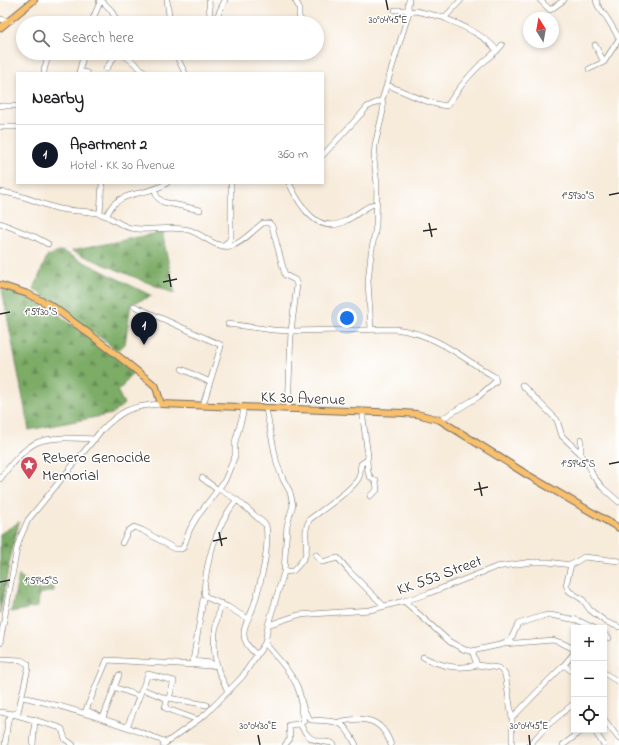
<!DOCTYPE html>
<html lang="en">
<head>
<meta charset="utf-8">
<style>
	body { margin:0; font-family:"Indie Flower",sans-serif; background:#f6f6f6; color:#202124 }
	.controls { position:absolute; right:12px; bottom:12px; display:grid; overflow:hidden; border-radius:0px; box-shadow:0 2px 6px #0003 }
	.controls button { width:36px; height:36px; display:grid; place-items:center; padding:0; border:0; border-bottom:1px solid #e0e0e0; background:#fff; color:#202124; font:20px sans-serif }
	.compass { position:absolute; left:523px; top:12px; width:36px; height:36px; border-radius:50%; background:#fff; box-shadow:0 2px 6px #0003; rotate:349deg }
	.you { position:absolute; left:347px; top:318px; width:14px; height:14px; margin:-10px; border:3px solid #fff; border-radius:50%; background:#1a73e8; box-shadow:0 0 0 6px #1a73e833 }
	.badge { display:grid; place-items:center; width:26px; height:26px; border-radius:50%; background:#111827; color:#fff; font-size:13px; font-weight:700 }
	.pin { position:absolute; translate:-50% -33px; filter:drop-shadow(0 1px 2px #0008) }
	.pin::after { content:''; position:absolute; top:21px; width:14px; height:12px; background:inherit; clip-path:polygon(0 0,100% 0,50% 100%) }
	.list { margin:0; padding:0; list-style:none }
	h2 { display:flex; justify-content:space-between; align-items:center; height:52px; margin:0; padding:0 16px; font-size:17px }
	h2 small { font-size:13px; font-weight:400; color:#757577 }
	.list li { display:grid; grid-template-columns:26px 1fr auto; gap:12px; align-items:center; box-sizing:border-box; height:60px; padding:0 16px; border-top:1px solid #e0e0e0 }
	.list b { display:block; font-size:15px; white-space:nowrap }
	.list p { margin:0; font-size:13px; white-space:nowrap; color:#757577 }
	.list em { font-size:13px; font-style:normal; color:#757577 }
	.icon { flex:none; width:22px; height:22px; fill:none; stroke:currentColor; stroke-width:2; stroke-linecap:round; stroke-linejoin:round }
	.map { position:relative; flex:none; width:619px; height:745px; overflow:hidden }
	.search { position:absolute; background:#fff; box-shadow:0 2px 6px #0003; left:16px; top:16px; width:308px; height:44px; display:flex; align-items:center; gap:10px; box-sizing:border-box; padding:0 14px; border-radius:22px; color:#757577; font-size:15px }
	.panel { position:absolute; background:#fff; box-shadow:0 2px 6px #0003; left:16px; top:72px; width:308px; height:112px; border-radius:0px }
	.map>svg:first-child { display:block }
	.forest { fill:url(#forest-firs); stroke:#546c48 }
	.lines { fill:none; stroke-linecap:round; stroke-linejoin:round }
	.minor-casing { stroke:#726e68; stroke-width:6 }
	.major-casing { stroke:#726e68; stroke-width:8 }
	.minor { stroke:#fff; stroke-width:5 }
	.major { stroke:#f8bf6c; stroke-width:6 }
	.ticks { fill:none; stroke:#2b2b2b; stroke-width:1.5 }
	.labels { text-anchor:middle; stroke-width:3; stroke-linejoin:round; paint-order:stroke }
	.street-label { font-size:16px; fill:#2b2b2b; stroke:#fff }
	.poi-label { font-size:16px; fill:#2b2b2b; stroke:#fff; text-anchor:start }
	.ticks-label { font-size:10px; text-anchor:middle; fill:#2b2b2b; stroke:#fff; stroke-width:3; stroke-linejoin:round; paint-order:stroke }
</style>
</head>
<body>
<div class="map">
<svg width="619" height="745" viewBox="0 0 619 745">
	<defs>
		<pattern id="forest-firs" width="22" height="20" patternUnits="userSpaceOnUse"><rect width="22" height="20" fill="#7cac66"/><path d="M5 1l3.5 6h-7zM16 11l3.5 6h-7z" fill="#668c54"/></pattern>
	</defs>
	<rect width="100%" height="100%" fill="#fff"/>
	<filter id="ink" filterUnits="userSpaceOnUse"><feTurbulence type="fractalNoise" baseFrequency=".025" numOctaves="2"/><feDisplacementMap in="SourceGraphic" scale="8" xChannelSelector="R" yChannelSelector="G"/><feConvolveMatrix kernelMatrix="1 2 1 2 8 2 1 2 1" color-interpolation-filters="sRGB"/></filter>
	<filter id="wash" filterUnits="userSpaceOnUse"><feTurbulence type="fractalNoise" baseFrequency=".012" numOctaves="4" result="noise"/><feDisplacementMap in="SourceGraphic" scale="16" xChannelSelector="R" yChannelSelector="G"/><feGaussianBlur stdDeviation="0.9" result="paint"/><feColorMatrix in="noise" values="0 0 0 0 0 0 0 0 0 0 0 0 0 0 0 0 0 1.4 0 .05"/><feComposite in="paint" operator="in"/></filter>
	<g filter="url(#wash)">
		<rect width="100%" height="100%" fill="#f7ebda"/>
		<path class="forest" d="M162,232L175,294L72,251Z
			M62,251L152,296L131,304L125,344L118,351L34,289L47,256Z
			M2,289L30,298L59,315L134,371L118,392L124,404L112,414L29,430Z
			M19,522L11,554L0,613V534Z
			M19,575L38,590L54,586V591L39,594L38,607L11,612Z"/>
	</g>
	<g filter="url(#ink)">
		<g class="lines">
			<defs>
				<path id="minor" d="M101,0L111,10L118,23
					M167,0L170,23
					M209,0L210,18L213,21L216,19L225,0
					M295,0L299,7V17L301,20
					M540,0L550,10L564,0
					M596,0L598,6L607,18L619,38
					M395,10H406L409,12L416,11L442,17L446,16L461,0
					M442,17C460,25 486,35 497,51
					M0,19L11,21
					M91,23L101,0H99
					M595,45L604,62
					M122,53L146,73
					M175,53L185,73
					M106,69L117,53
					M589,69L604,62L619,39
					M79,71L87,73
					M44,73C44,66 48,60 49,53
					M79,73L84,53
					M387,85C406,92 427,104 447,106C456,92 465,80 476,69C485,60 495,54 502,45
					M0,106H17
					M0,127H17
					M323,155L363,112L367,107L382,100
					M289,183C300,206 318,237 347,220C359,214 363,208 376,203
					M155,190L157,197L163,202L200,210
					M0,192C20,193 37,203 56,208C70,212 86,210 101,214C112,217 120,226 131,228C151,232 170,225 189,230C203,234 215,249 231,246C243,243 253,230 263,223H269L272,226L285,275L295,280L297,285L291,331L288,410
					M100,214L102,183
					M106,216C109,212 111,206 115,203C129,191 152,194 167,183
					M0,223L35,237L48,244
					M222,246L229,241L231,236V183
					M134,306L221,345V346L203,405
					M228,324L273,330L291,331L395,329C437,334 460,357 495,377L496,381L478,397L440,420
					M371,329L368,281L371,254L376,226L377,184L374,160L375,145L383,111V104L382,100L409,12L408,6L409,0
					M182,369L210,382
					M522,385L557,420L562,436L581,454
					M266,409L277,464L283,479L290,492L293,505L287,525L284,572L268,625L265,643C276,657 290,670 297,686C302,697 301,711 311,720C339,722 342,718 356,745
					M581,439V454L589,466L593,476L603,488L619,502
					M367,460C368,469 366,477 376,481L377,490L370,496
					M202,478L218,490
					M0,479C10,466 22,449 38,442C55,436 77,438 95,439
					M219,489L237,500L266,525C270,550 260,585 253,608C250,617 243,625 244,635C244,643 251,650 257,655
					M237,500C217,522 205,565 204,594L208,598L228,607L248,619
					M122,543L128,531L134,527L142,530L175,549H181L183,548L190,529L197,517L225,480L235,456V442L243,414V408
					M316,555L322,562L338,558L349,571L384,606
					M571,565L566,585L569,591L583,600L590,610L606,622L619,627
					M284,572L293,571C297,567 302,562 305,556C310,544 301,533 310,519C321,511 352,490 358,479C361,474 360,469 361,464L367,460L368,456L363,419V411
					M404,601L450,642L465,650L472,651L504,644L553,640L562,643L574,649
					M221,603C215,625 211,646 218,669C220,677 225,683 228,692
					M268,625L298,615L370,610L404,601L427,594L496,567L532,562H548L571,565L584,557L619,561
					M604,634L609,638
					M0,643L17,548L20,538L28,520L100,432C121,410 131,406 161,404
					M505,643L511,639L518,624L543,616L550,615L577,620L594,628
					M472,651L477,665L499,668L505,674L512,718V745
					M423,657C441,666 457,670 477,665
					M0,659L21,660L28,664V669L18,712L13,714L0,712
					M564,665L574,673
					M604,673L619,682
					M119,675L103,718L86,710L107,660L213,666L211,663L193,661L203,600
					M114,687L139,696
					M142,689L165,698L167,700L165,708L198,720
					M23,697C71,708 120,723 166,742
					M512,718L545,684L564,665L574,653
					M604,719L619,739
					M339,722C364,716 382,718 391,745
					M300,724C310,742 313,740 332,743L334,745
					M128,725L148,674L174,681L169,698L207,705
					M594,730L604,745
					M5,745L8,720L13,714L58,727L62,729L65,739L73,745
					M33,745L35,719
					M163,745L206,714L242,677L265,643
					M285,745L290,739L289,725L300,724L304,721L301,711V704
					M529,745L549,724L572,705
					M563,745L583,730"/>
				<path id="major" d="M0,28L34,0
					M0,285L28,294L52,306L112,351L152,383L156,387L161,404L403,413L417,414L440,420L526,474L619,528"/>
			</defs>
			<use href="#minor" class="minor-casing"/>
			<use href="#major" class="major-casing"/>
			<use href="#minor" class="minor"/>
			<use href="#major" class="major"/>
		</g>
	</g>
	<path class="ticks" d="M386,0L388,10M609,195L619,193M429,223L432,237M423,231L437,229M169,274L171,287M163,282L177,279M0,314L10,312M609,464L619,462M479,482L482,496M474,490L488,487M219,532L222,546M213,541L227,538M0,582L10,580M258,735L260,745M529,735L530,745"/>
	<defs>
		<symbol id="sight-pin" viewBox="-11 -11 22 30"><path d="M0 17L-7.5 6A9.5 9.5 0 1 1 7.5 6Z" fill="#d1495b" stroke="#fff"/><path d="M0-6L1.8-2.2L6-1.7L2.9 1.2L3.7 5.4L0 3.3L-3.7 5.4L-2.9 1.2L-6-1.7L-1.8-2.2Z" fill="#fff"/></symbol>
	</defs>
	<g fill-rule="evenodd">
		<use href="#sight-pin" x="19" y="455" width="20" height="27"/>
	</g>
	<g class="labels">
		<g class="street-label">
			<text transform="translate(303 397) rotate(2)" y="6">KK 30 Avenue</text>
			<text transform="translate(439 574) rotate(-20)" y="6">KK 553 Street</text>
		</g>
		<g class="poi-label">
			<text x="42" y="462">Rebero Genocide<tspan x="42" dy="18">Memorial</tspan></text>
		</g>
	</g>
	<g class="ticks-label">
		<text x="388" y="23">30°04'45"E</text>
		<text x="578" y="199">1°59'30"S</text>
		<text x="41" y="315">1°59'30"S</text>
		<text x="578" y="467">1°59'45"S</text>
		<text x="41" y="584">1°59'45"S</text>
		<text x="258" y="729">30°04'30"E</text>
		<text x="529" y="729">30°04'45"E</text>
	</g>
</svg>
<div class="controls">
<button>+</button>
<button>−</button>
<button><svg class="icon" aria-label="locate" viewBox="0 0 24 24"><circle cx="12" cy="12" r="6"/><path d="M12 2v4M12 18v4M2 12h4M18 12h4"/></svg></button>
</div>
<svg class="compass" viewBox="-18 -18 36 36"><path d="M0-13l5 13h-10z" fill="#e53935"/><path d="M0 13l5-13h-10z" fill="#757577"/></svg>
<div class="you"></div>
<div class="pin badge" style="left:144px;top:345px">1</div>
<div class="search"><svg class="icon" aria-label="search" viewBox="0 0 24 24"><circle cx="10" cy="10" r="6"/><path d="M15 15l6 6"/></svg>Search here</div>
<section class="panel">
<h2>Nearby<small></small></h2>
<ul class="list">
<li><span class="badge">1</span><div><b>Apartment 2</b><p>Hotel · KK 30 Avenue</p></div><em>360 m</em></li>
</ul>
</section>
</div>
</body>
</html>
